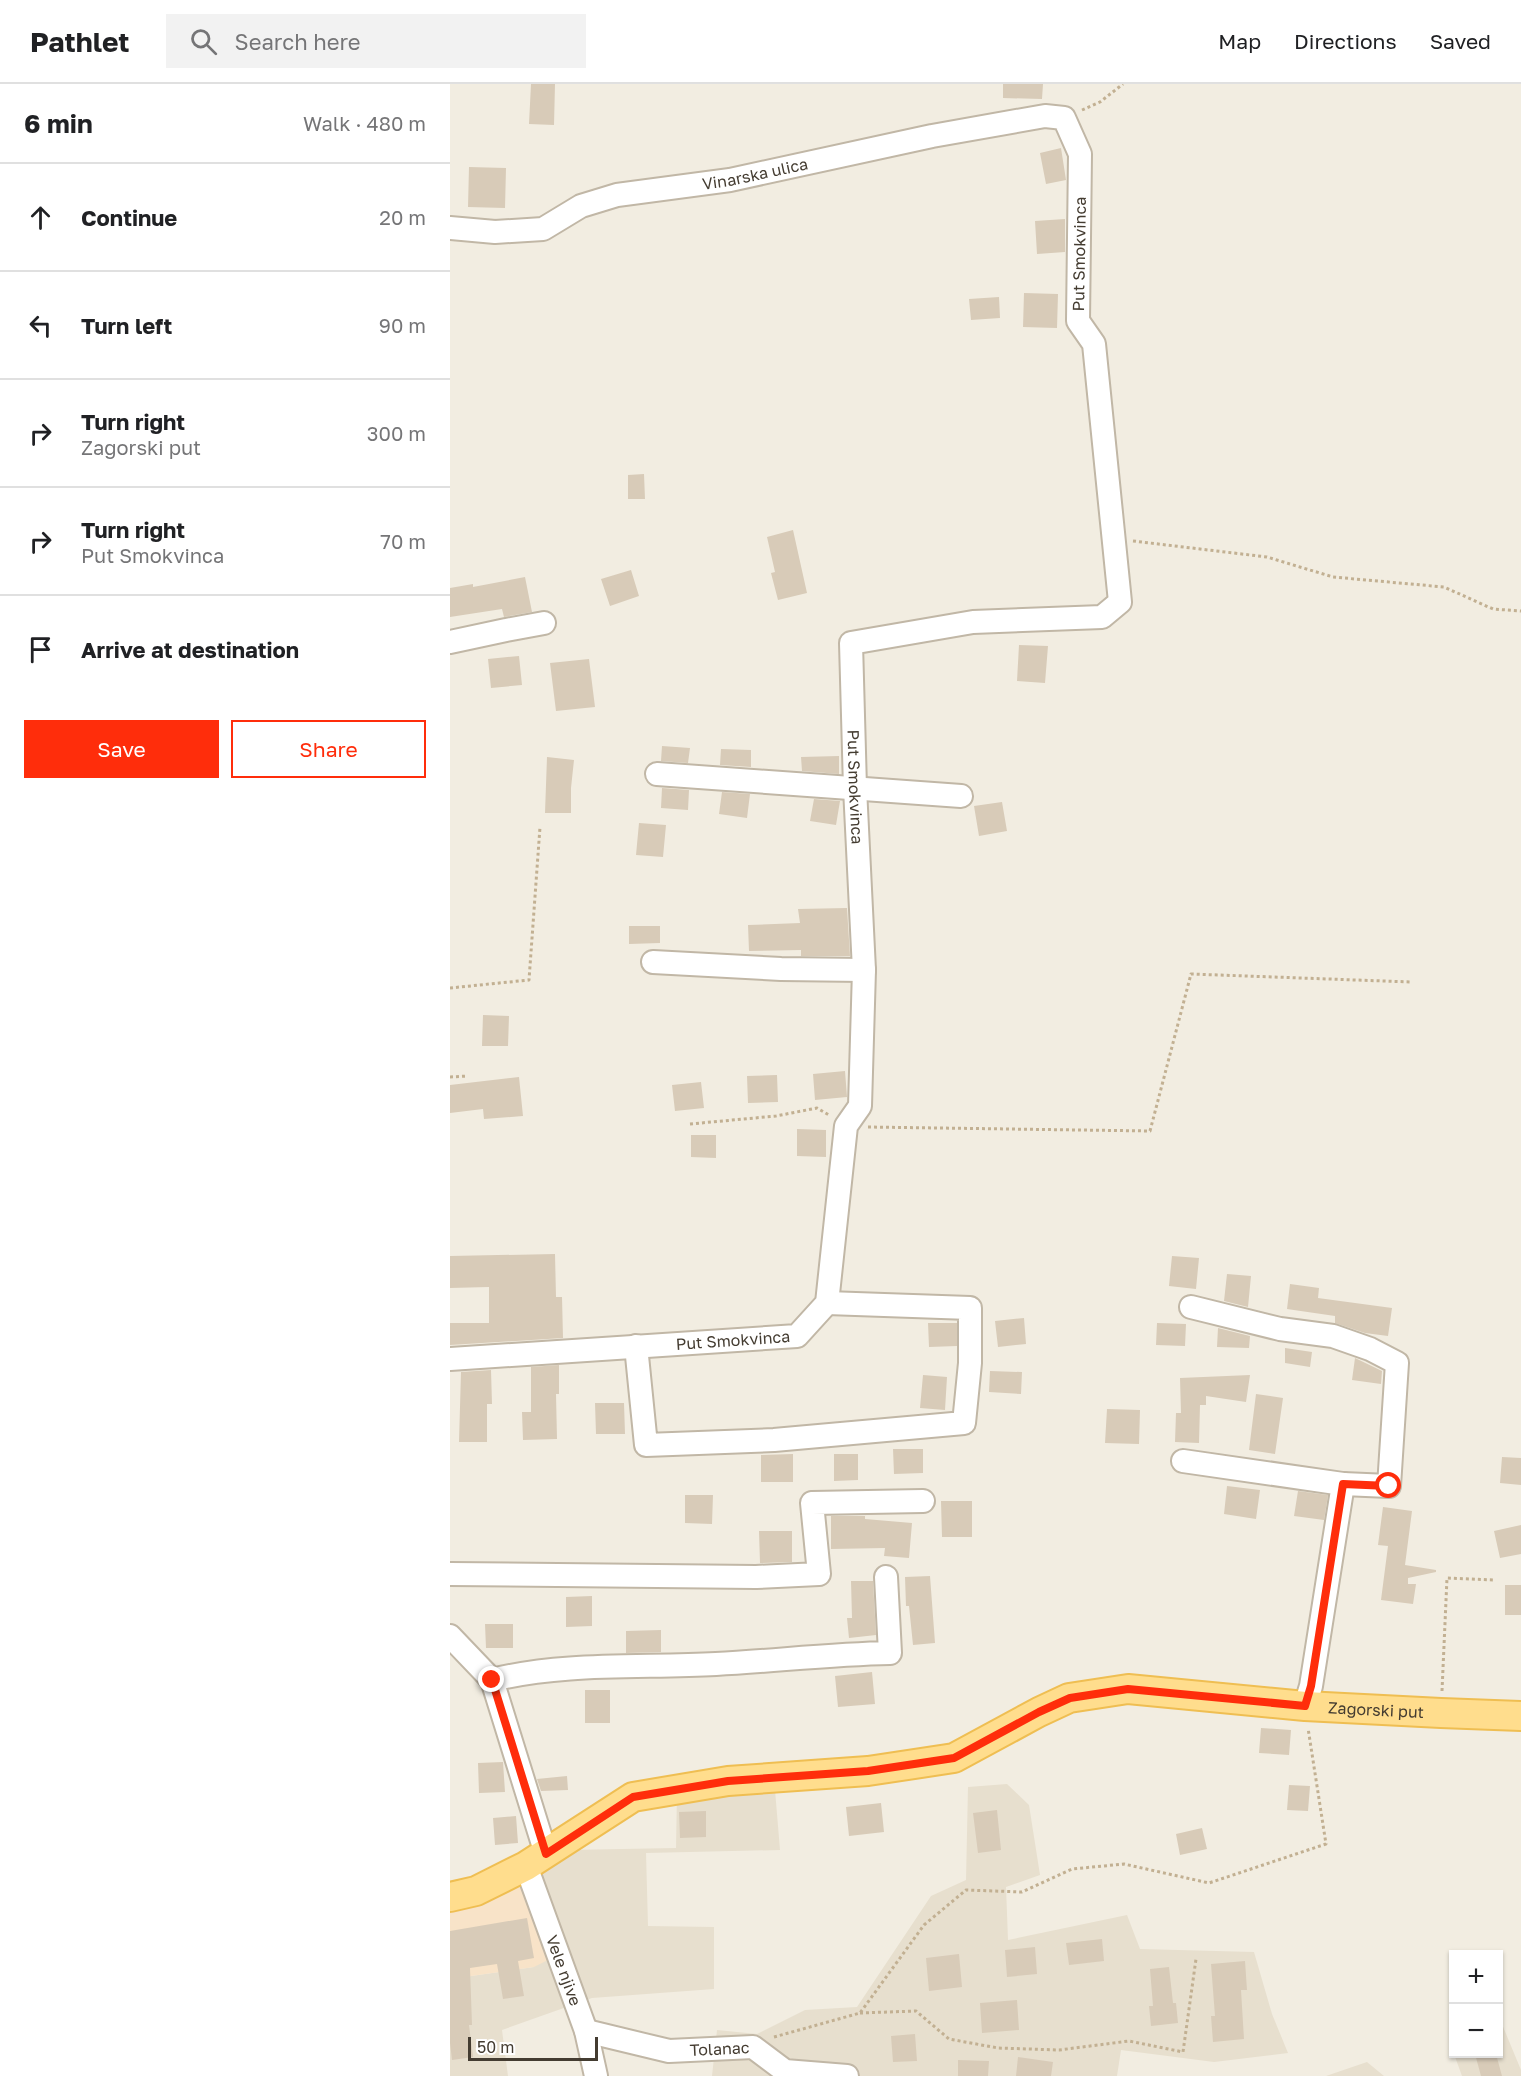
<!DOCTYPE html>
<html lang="en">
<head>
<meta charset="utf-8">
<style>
	body { margin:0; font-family:"Golos Text",sans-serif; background:#f2f2f2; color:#202124 }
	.controls { position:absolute; right:18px; bottom:18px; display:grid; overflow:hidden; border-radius:0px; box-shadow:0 2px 4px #0004 }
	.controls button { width:54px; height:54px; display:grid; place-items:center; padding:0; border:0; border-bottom:2px solid #e0e0e0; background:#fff; color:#202124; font:30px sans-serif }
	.scale { position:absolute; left:18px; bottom:15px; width:130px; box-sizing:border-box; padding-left:6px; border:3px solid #443c31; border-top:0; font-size:16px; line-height:21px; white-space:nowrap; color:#443c31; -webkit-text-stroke:4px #fff; paint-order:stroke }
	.stop { position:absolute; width:18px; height:18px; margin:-14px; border:4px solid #ff2d0b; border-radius:50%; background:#fff }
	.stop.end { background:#ff2d0b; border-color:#fff; box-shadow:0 2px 6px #0008 }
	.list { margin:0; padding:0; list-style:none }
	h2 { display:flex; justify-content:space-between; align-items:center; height:78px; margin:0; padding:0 24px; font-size:26px }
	h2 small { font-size:20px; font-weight:400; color:#757577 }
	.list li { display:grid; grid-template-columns:39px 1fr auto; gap:18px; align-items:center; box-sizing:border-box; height:108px; padding:0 24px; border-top:2px solid #e0e0e0 }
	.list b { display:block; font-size:22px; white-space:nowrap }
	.list p { margin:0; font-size:20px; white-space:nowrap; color:#757577 }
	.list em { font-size:20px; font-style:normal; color:#757577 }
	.actions { display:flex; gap:12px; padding:18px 24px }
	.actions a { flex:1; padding:14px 0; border:2px solid #ff2d0b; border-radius:0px; text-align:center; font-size:21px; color:#ff2d0b }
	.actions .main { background:#ff2d0b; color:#fff }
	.icon { flex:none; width:33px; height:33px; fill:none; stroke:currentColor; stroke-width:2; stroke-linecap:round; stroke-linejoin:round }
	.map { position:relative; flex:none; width:1071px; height:1992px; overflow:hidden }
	header { display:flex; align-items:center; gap:36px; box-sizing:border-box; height:84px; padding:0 30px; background:#fff; border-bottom:2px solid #e0e0e0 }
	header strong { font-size:28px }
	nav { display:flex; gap:33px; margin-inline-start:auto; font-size:21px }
	.search { width:420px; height:54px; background:#f2f2f2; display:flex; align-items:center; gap:15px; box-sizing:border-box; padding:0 21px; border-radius:0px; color:#757577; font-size:22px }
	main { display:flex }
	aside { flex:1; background:#fff }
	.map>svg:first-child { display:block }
	.residential { fill:#e7dfce }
	.commercial { fill:#f8e3c8 }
	.building { fill:#d8cbb8 }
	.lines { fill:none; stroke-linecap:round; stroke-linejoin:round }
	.minor-casing { stroke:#c1b7a6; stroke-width:26 }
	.major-casing { stroke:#efbe52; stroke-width:32 }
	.path { stroke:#c2b092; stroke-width:3; stroke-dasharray:3 3; stroke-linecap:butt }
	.minor { stroke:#fff; stroke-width:22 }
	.major { stroke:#ffdd8d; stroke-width:28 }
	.route { stroke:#ff2d0b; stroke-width:8 }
	.labels { text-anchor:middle; stroke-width:4.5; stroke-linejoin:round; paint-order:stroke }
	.street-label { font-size:16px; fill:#443c31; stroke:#fff }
</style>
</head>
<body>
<header>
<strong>Pathlet</strong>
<div class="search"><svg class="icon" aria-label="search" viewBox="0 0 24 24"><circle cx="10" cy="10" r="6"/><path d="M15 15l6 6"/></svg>Search here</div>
<nav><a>Map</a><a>Directions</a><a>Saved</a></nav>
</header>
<main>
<aside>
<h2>6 min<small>Walk · 480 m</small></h2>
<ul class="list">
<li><svg class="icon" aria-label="ahead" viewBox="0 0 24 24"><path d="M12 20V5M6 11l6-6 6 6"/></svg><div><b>Continue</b></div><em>20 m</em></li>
<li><svg class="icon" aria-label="left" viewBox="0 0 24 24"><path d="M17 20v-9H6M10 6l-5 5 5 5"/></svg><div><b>Turn left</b></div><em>90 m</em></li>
<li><svg class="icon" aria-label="right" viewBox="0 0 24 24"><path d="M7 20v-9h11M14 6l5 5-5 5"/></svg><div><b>Turn right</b><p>Zagorski put</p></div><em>300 m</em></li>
<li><svg class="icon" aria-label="right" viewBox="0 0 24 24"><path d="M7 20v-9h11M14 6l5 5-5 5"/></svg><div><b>Turn right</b><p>Put Smokvinca</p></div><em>70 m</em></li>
<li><svg class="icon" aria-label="arrive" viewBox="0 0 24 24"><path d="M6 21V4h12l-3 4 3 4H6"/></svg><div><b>Arrive at destination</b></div></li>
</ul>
<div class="actions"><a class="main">Save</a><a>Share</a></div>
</aside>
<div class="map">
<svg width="1071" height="1992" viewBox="0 0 1071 1992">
	<rect width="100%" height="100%" fill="#f2ede1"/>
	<path class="residential" d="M557,1700L579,1721L590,1791L556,1803L558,1856L677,1831L690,1865L804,1868L822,1930L838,1969L764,1978L671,1966L667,1992H262L267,1946L307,1950L355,1926L407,1923L481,1812L516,1796L518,1703Z
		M325,1706L330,1766L196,1769L198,1842L264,1843V1905L142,1914L52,1946L58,1992H0V1895L84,1883L72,1795L117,1766L226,1764L227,1709Z
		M1049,1933L1071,1986V1992H1012L1004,1970H1048Z
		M917,1978L934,1992H876Z"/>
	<path class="commercial" d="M72,1795L102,1874L84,1883L0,1895V1827L32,1817Z"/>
	<path class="building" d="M81,0H105L104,41L79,40Z
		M553,0H593L592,15L553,14Z
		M611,64L616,96L596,100L590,69Z
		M19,83L56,84L55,124L18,123Z
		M615,135V168L587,170L585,137Z
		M574,209L608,210L607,244L573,243Z
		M549,213L550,234L521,236L519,215Z
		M194,390L195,415H178V391Z
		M343,446L357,509L328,516L321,489L325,488L317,453Z
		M181,486L189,512L160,522L151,495Z
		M75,493L82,528L54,533L52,525L0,533V504L23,500V503Z
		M569,561L598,562L595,599L567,597Z
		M69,572L72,601L41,604L38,575Z
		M139,575L145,623L106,627L100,579Z
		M212,662L240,664L238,679L211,677Z
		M271,665L301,666V683L270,681Z
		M389,672V690L352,687L351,673Z
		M97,673L124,676L121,704V729H95Z
		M212,704L239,706L238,726L211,724Z
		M272,708L300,710L297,734L269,730Z
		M364,715L390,717L386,741L360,737Z
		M552,718L557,747L529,752L524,722Z
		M189,739L216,741L213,773L186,771Z
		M397,824L400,872H351V866L299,867L298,841L350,839L348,825Z
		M179,842H210V859L179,860Z
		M33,931L59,932L58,962H32Z
		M395,987L397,1013L365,1016L363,990Z
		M327,991L328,1018L298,1019L297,992Z
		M69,993L73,1032L34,1035L33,1025L0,1029V1001Z
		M251,998L254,1024L225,1027L222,1001Z
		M347,1045L376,1046V1073L347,1072Z
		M241,1051H266V1074L241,1073Z
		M105,1170L106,1213H112L113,1254L0,1261V1239H39V1203L0,1204V1172Z
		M722,1172L749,1174L746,1205L719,1202Z
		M777,1190L801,1192L798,1223L774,1217Z
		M840,1200L869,1204L868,1214L942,1224L938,1252L915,1249L885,1239V1232L837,1225Z
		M574,1234L576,1260L548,1263L545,1237Z
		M478,1239H507V1262L479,1263Z
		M707,1239L736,1240L735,1262L706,1261Z
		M768,1244L800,1252L799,1264L767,1263Z
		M835,1264L862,1268L860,1283L835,1279Z
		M905,1274L932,1287L931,1300L902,1296Z
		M109,1281V1310H106L107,1355L73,1356L72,1328H81V1283Z
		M41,1286L42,1320H37V1358H9L11,1288Z
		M540,1287L572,1288L571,1310L539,1308Z
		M473,1291L497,1293L495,1326L470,1324Z
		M800,1291L796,1318L756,1312V1321H750L749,1359L725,1358L726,1329H731L730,1294Z
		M806,1310L833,1314L825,1370L799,1366Z
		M145,1319H174L175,1350H146Z
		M657,1325L690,1326L689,1360L655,1359Z
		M443,1365H473V1389L444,1390Z
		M343,1370V1398H311V1371Z
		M384,1370H408V1396L384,1397Z
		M1052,1373L1071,1374V1401L1050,1399Z
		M777,1402L810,1406L806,1435L774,1430Z
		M848,1407L878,1411L874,1436L844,1432Z
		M235,1411H263L262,1440L235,1439Z
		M491,1417H522V1453H492Z
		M933,1423L962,1427L955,1481L986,1486V1488L958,1494V1500H966L963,1520L931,1516L938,1462L928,1461Z
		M381,1432H415V1435L462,1439L459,1474L434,1472L435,1464L381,1465Z
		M1071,1441V1470L1050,1474L1044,1447Z
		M309,1447H342V1478L310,1479Z
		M480,1492L485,1559L463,1561L459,1522H456L455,1493Z
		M401,1497H423L426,1551L399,1554L397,1534H402Z
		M1055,1501H1071V1531H1055Z
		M142,1512V1542L116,1543V1513Z
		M35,1540H63V1564H36Z
		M211,1546V1568L176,1569V1547Z
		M422,1588L425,1620L388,1623L385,1592Z
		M135,1606H160V1639H135Z
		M811,1644L841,1646L839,1671L809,1669Z
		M53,1678L55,1708L29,1709L28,1679Z
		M117,1692L118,1706L91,1707L87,1695Z
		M839,1701L860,1702L858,1727L837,1726Z
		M431,1719L434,1748L399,1752L396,1723Z
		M547,1726L551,1766L528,1769L523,1729Z
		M256,1727V1753L230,1754L229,1728Z
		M66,1732L68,1759L45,1761L43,1734Z
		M752,1744L757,1765L730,1771L726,1750Z
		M77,1834L84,1874L68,1877L74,1912L53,1915L47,1880L20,1884L22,1941H19L23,1973L2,1976L0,1959V1847Z
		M652,1855L654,1877L619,1881L616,1859Z
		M585,1863L587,1890L557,1893L555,1866Z
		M509,1870L512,1903L479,1907L476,1874Z
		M795,1877L797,1906H791L794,1955L763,1958L761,1932H765L761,1880Z
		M719,1883L723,1919H726L728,1939L701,1942L699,1922H703L700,1885Z
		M567,1916L569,1946L532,1949L530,1919Z
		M465,1950L467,1977L443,1978L441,1952Z
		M1025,1970H1046L1052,1992H1031Z
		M568,1973L603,1978L601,1992H566Z
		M508,1976L539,1977L538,1992H508Z"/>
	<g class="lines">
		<defs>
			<g id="minor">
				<path id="s1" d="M0,144L45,148L93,145L131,122L167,111L280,96L482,52L595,32L614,34L630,70L628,237L644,260L670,518L652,533L523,538L401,559L405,704L414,886L410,1022L396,1042L377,1219L347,1252L0,1275"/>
				<path d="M0,558L56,546L94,539"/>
				<path d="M207,690L511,712"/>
				<path d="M203,878L331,885L414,886"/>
				<path d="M741,1223L830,1245L883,1252L920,1265L947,1279L939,1402L893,1400"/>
				<path d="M186,1262L196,1361L324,1356L514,1339L520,1279V1224L377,1219"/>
				<path d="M733,1377L893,1400L861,1602L855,1622"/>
				<path d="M0,1490L306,1493L369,1490L362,1419L473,1417"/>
				<path d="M0,1552L42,1596L96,1770"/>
				<path d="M42,1596C114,1578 192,1584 266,1580C324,1577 382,1570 440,1569L436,1493"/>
				<path id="s2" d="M76,1782L136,1947L146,1992"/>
				<path id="s3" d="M136,1947L219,1967L303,1963L335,1987L397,1992"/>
			</g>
			<g id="major">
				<path id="s4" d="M0,1813L26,1807L76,1782L183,1713L278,1697L418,1687L504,1674L589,1628L619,1614L678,1605L855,1622L991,1629L1071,1632"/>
			</g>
		</defs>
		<use href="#minor" class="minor-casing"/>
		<use href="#major" class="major-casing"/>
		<path class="path" d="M632,26L650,18L673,0
			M683,457L817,473L883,493L994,503L1043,525L1071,527
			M0,904L79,896L90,743
			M0,993L18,992
			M240,1040L326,1032L367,1024L379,1031
			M418,1043L700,1047L741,890L961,898
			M992,1607L997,1494L1044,1496
			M410,1929L466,1927L499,1955L548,1964L609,1966L679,1957L733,1968L746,1875
			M324,1953L410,1929L474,1841L516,1806L572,1808L622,1785L674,1780L759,1799L876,1760L858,1644"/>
		<use href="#minor" class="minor"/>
		<use href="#major" class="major"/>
	</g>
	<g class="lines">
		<path class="route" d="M42,1596L96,1770L183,1713L278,1697L418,1687L504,1674L589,1628L620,1614L678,1605L855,1622L861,1602L893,1400L939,1402"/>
	</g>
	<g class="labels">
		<g class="street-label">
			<text dy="6" stroke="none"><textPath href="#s1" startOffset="315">Vinarska ulica</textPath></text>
			<text transform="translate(629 170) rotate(-89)" y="6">Put Smokvinca</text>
			<text dy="6" stroke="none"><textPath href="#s1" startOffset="1544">Put Smokvinca</textPath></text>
			<text transform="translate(283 1256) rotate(-4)" y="6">Put Smokvinca</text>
			<text dy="6" stroke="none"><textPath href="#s4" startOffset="972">Zagorski put</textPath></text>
			<text dy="6" stroke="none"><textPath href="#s2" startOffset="111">Vele njive</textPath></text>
			<text dy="6" stroke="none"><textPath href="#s3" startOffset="136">Tolanac</textPath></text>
		</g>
	</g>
</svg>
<div class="controls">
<button>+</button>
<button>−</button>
</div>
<div class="scale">50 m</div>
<div class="stop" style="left:939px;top:1402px"></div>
<div class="stop end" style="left:42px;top:1596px"></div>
</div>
</main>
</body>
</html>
